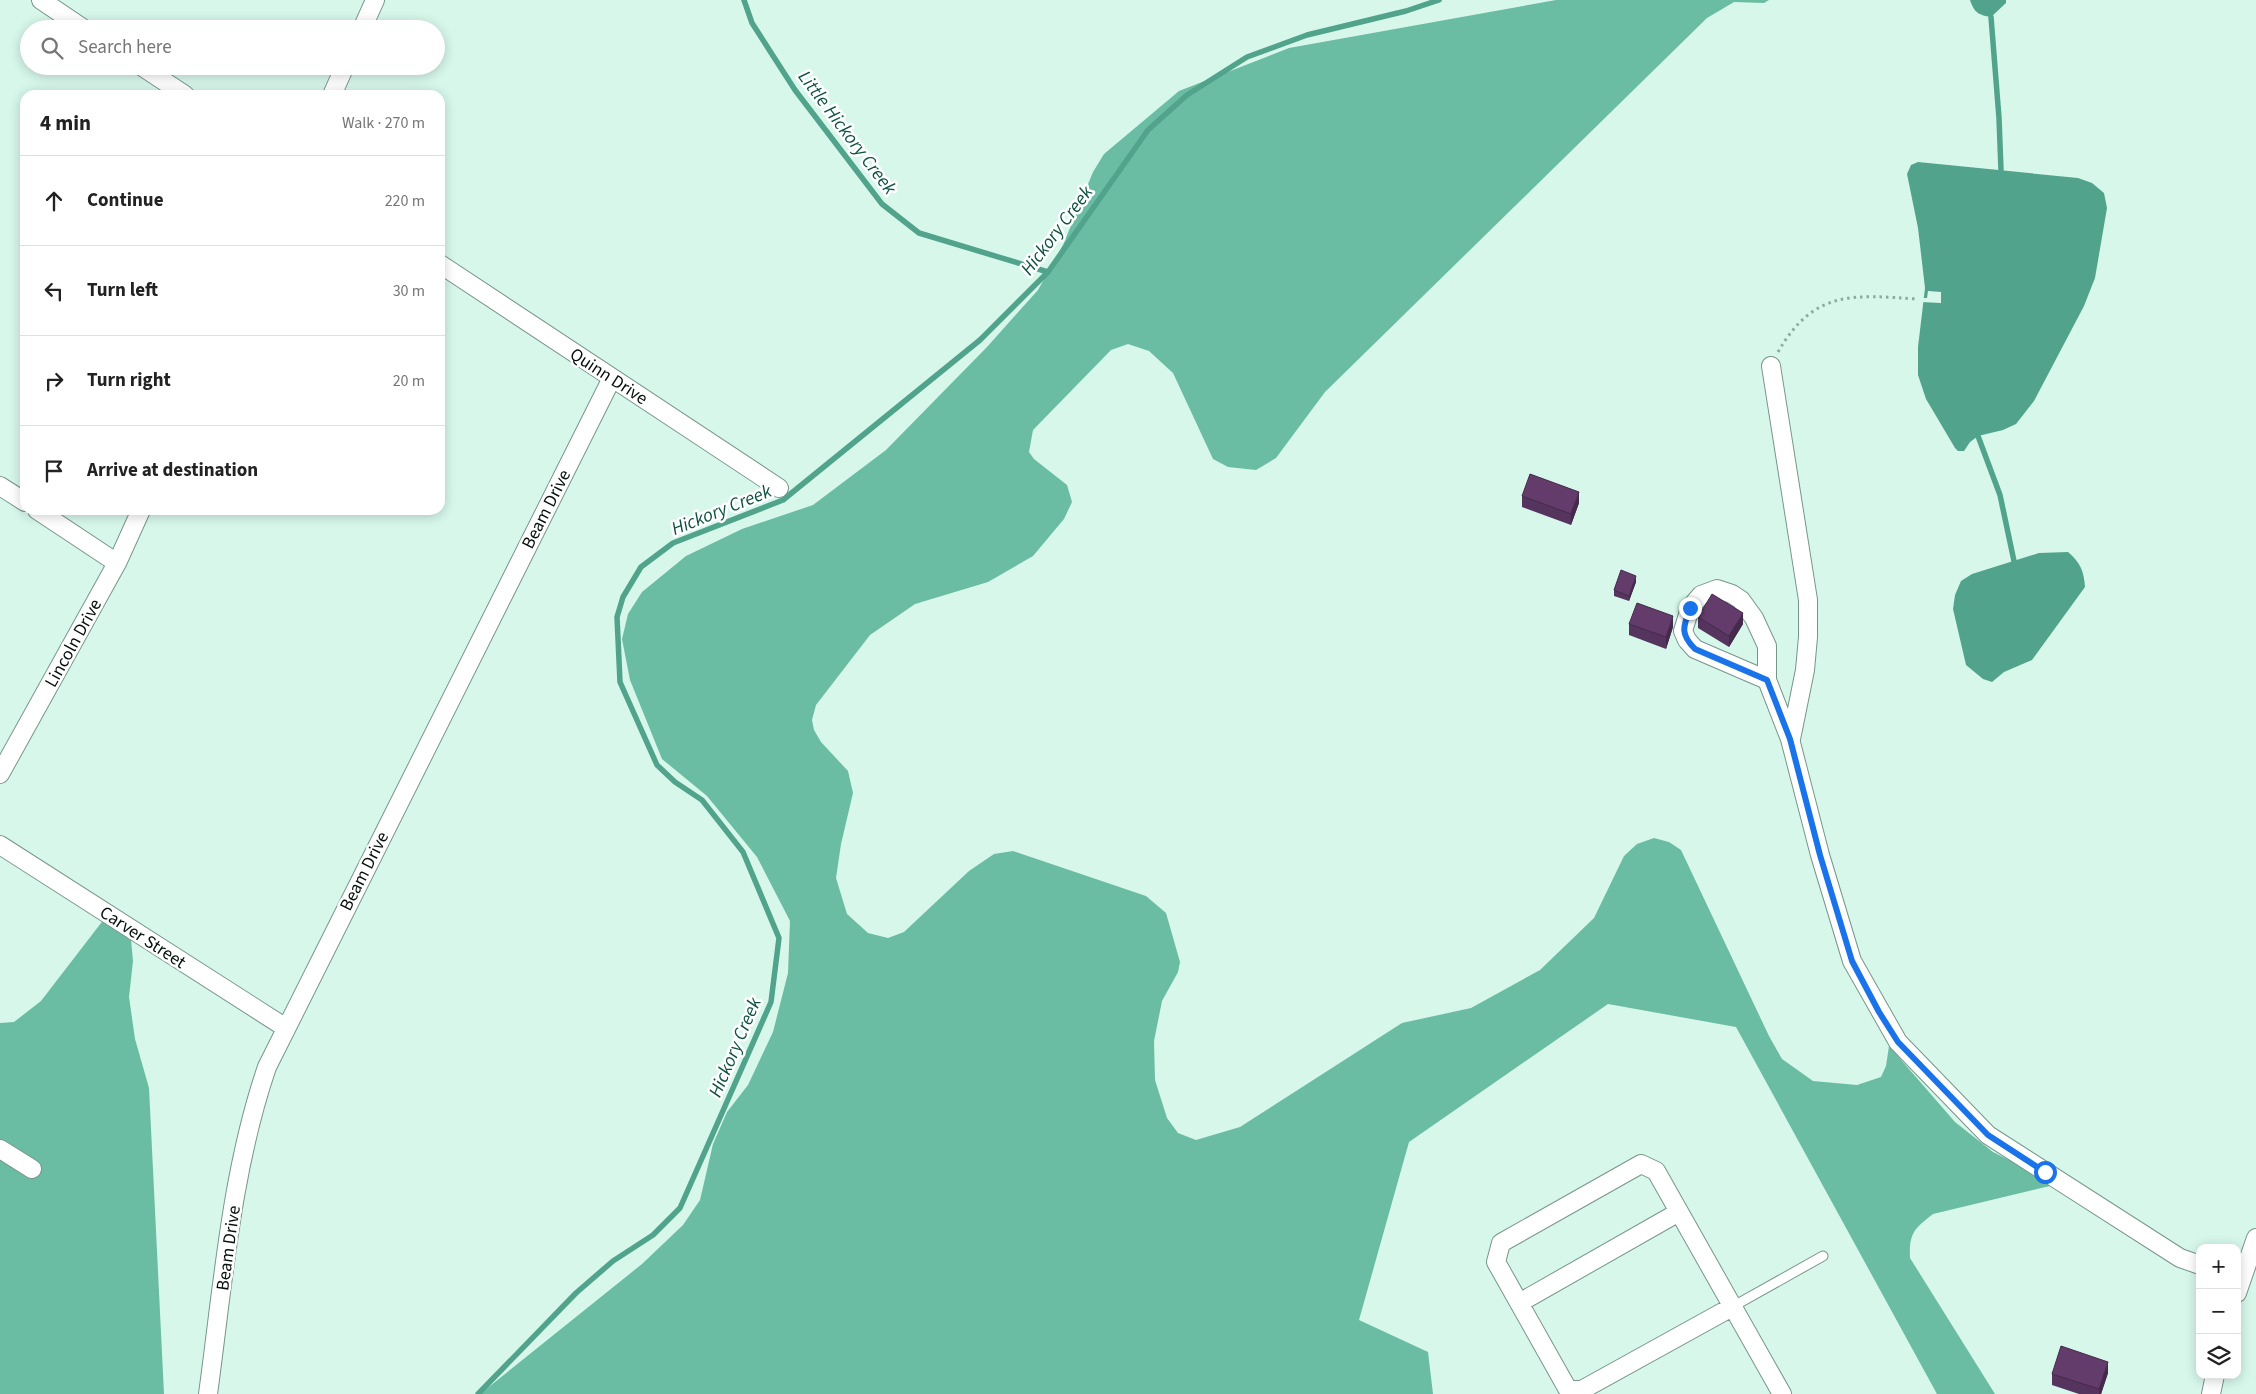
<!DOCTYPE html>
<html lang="en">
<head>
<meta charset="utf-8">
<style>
	body { margin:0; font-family:"Source Sans 3",sans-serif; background:#f2f2f2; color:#222 }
	.controls { position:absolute; right:15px; bottom:15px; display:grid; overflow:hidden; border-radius:10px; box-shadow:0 2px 12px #0003 }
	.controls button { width:45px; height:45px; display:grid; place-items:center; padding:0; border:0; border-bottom:1px solid #e0e0e0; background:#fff; color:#222; font:25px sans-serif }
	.stop { position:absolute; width:15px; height:15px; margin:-11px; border:4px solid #1a73e8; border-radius:50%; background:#fff }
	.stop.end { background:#1a73e8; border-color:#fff; box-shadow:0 1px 5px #0008 }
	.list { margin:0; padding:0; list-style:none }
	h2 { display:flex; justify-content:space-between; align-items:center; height:65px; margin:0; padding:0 20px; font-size:21px }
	h2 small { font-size:16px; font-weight:400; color:#767676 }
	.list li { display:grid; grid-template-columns:32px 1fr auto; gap:15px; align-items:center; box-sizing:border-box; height:90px; padding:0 20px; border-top:1px solid #e0e0e0 }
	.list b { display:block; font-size:19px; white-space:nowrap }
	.list em { font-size:16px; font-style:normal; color:#767676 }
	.icon { flex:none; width:28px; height:28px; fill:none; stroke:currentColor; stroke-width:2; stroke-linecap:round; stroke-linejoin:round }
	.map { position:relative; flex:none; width:2256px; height:1394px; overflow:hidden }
	.search { position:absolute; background:#fff; box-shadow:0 2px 12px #0003; left:20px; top:20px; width:425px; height:55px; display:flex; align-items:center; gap:12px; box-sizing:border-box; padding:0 18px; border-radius:28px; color:#767676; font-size:19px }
	.panel { position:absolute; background:#fff; box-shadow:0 2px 12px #0003; left:20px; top:90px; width:425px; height:425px; border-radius:15px }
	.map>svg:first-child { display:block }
	.forest { fill:#6abca3 }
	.water { fill:#51a48b }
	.pier { fill:#d7f7eb }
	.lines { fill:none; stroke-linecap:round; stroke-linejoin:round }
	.stream { stroke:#51a48b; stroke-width:5.5 }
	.service-casing { stroke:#78958b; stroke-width:11 }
	.minor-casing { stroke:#78958b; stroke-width:20 }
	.path { stroke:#90a9a0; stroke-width:3; stroke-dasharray:2.5 4; stroke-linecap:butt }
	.service { stroke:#fff; stroke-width:9 }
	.minor { stroke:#fff; stroke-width:18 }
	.wall { fill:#55345d }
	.shaded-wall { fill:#452a4c }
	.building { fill:#633c6c; stroke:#452a4c }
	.route { stroke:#1a73e8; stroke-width:6 }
	.labels { text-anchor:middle; stroke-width:5; stroke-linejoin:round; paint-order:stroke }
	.street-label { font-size:18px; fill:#050f0b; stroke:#fff }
	.water-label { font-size:19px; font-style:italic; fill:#0e5342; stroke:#fff }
</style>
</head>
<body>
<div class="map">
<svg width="2256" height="1394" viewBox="0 0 2256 1394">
	<rect width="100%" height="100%" fill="#d7f7eb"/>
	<path class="forest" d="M1556,0H1769L1764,3L1734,2L1707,18L1325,392L1276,458L1256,470L1228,467L1213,459L1173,373L1149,351L1128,344L1111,350L1033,430L1029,452L1034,459L1067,485L1072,502L1064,519L1033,556L988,582L915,604L870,635L816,705L812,720L814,730L821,742L848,771L853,793L841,844L836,878L847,914L868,933L888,938L904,932L969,871L994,854L1013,851L1146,896L1166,913L1180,962L1178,972L1162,1001L1154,1041L1155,1080L1167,1118L1178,1133L1196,1140L1240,1127L1402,1023L1471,1008L1540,970L1594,918L1624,856L1637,844L1654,838L1669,842L1681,850L1769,1036L1782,1059L1813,1081L1857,1085L1881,1077L1886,1066L1889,1046L1955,1122L1993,1152L2058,1184L1933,1214C1914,1229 1909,1233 1910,1258L1995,1394H1937L1736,1027L1608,1004L1409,1142L1359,1320L1428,1352L1433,1394H480L642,1264L683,1225L700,1200L713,1144L727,1112L748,1085L773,1032L788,973L790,921L757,857L707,796L662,759L630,680L622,639L628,614L642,592L686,556L742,529L813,505L886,450L987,347L1038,290L1063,245L1093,172L1104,154L1179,91L1289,48Z
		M108,914L130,929L133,961L129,997L135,1039L149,1088L164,1394H0V1023L14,1022L41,1001Z"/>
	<path class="water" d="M1970,0H2006V3L1991,17C1978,15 1974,12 1970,0Z
		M1918,162L2078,178L2092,183L2104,193L2107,208L2095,278L2084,306L2034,401L2016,424L2003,430L1978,436L1970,442L1964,451H1958L1955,448L1926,399L1918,375V347L1925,288L1918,228L1907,174L1911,165Z
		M2068,552C2080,562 2084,571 2085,587L2032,660L2004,672L1992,682L1983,679L1966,665L1953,609L1955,595L1961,581L1972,574L2039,553Z"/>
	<path class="pier" d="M1928,291L1941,292V303L1921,302V298H1927Z"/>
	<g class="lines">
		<path class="stream" d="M744,0L752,23L795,90L882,204L919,233L1048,272
			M1991,17L1999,118L2001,170
			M1978,436L2000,495L2014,561
			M478,1394L576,1293L613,1261L653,1235L680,1208L771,1002L779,938L743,852L702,800L675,782L657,765L620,682L617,617L623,597L641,567L673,543L783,500L980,340L1048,272L1148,130L1187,95L1247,57L1307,35L1406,11L1439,0"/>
		<defs>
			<path id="service" d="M1732,1307L1823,1256"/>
			<path id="minor" d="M41,0L84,29
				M362,29L375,0
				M141,66L185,95
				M332,95L345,66
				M440,264L779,488
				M1771,366L1808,600V637L1805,670L1791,739
				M0,486L25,502
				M37,510L117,563
				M1767,680L1695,649L1687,640L1683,631L1690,608L1701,595L1717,589L1732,594L1741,600L1754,618L1767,646V680L1790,739L1820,855L1852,961L1898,1042L1988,1135L2180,1258L2200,1265
				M0,774L117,563L141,510
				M0,845L286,1028
				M0,1149L32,1169
				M2237,1293L2256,1238
				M1519,1303L1679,1212
				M1732,1307L1580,1391L1567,1388L1496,1262L1501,1243L1641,1164L1656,1171L1782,1394
				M208,1394C223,1285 231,1172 267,1067L612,378
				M2211,1394L2215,1375"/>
		</defs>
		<use href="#service" class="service-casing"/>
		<use href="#minor" class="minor-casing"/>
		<path class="path" d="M1778,352C1814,289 1854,295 1917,299"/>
		<use href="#service" class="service"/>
		<use href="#minor" class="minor"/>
	</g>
	<path class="wall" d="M1522,496L1579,503L1571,525L1522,507Z
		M1636,582L1629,601L1614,596V590Z
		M1698,617L1743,624L1729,647L1698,628Z
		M1629,624L1673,627L1666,649L1629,635Z
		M2108,1373L2101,1394H2079L2052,1385V1374Z"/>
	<path class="shaded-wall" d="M1579,492V503L1571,525V514Z
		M1636,576V582L1629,601V596Z
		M1743,613V624L1729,647V636Z
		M1673,616V627L1666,649V637Z
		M2108,1362V1373L2101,1394H2099V1389Z"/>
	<path class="building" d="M1530,474L1579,492L1571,514L1522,496Z
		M1621,570L1636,576L1629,596L1614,590Z
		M1712,594L1743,613L1729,636L1698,617Z
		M1637,603L1673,616L1666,637L1629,624Z
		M2061,1346L2108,1362L2099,1389L2052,1374Z"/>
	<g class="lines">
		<path class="route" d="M1690,608C1683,627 1680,634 1695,649L1767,680L1790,739L1820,855L1852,961L1879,1012L1898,1042L1988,1135L2045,1172"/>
	</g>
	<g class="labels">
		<g class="street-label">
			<text transform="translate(609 376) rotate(33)" y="6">Quinn Drive</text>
			<text transform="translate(546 509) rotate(-63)" y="6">Beam Drive</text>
			<text transform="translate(73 643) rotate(-61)" y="6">Lincoln Drive</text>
			<text transform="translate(364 871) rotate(-63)" y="6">Beam Drive</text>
			<text transform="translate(143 937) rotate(33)" y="6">Carver Street</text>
			<text transform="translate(228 1248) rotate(-82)" y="6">Beam Drive</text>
		</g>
		<g class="water-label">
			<text transform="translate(848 132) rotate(53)" y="7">Little Hickory Creek</text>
			<text transform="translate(1056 230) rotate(-53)" y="7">Hickory Creek</text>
			<text transform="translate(721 509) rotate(-22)" y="7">Hickory Creek</text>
			<text transform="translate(734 1047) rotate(-67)" y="7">Hickory Creek</text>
		</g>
	</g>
</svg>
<div class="controls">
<button>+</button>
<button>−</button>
<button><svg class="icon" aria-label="layers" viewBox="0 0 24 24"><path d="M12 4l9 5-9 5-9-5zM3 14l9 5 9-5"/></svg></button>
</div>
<div class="stop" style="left:2045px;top:1172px"></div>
<div class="stop end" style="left:1690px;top:608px"></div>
<div class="search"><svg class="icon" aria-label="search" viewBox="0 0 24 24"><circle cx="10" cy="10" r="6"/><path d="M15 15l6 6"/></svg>Search here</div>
<section class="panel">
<h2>4 min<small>Walk · 270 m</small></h2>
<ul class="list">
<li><svg class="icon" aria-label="ahead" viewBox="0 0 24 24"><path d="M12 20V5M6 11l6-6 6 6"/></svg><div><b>Continue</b></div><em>220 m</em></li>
<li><svg class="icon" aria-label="left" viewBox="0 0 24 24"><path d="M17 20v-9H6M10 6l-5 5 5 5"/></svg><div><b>Turn left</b></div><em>30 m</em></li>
<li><svg class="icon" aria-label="right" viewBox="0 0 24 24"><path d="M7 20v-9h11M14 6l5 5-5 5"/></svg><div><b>Turn right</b></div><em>20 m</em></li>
<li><svg class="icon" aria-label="arrive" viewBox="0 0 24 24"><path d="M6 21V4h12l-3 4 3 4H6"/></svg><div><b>Arrive at destination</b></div></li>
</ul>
</section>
</div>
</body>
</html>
